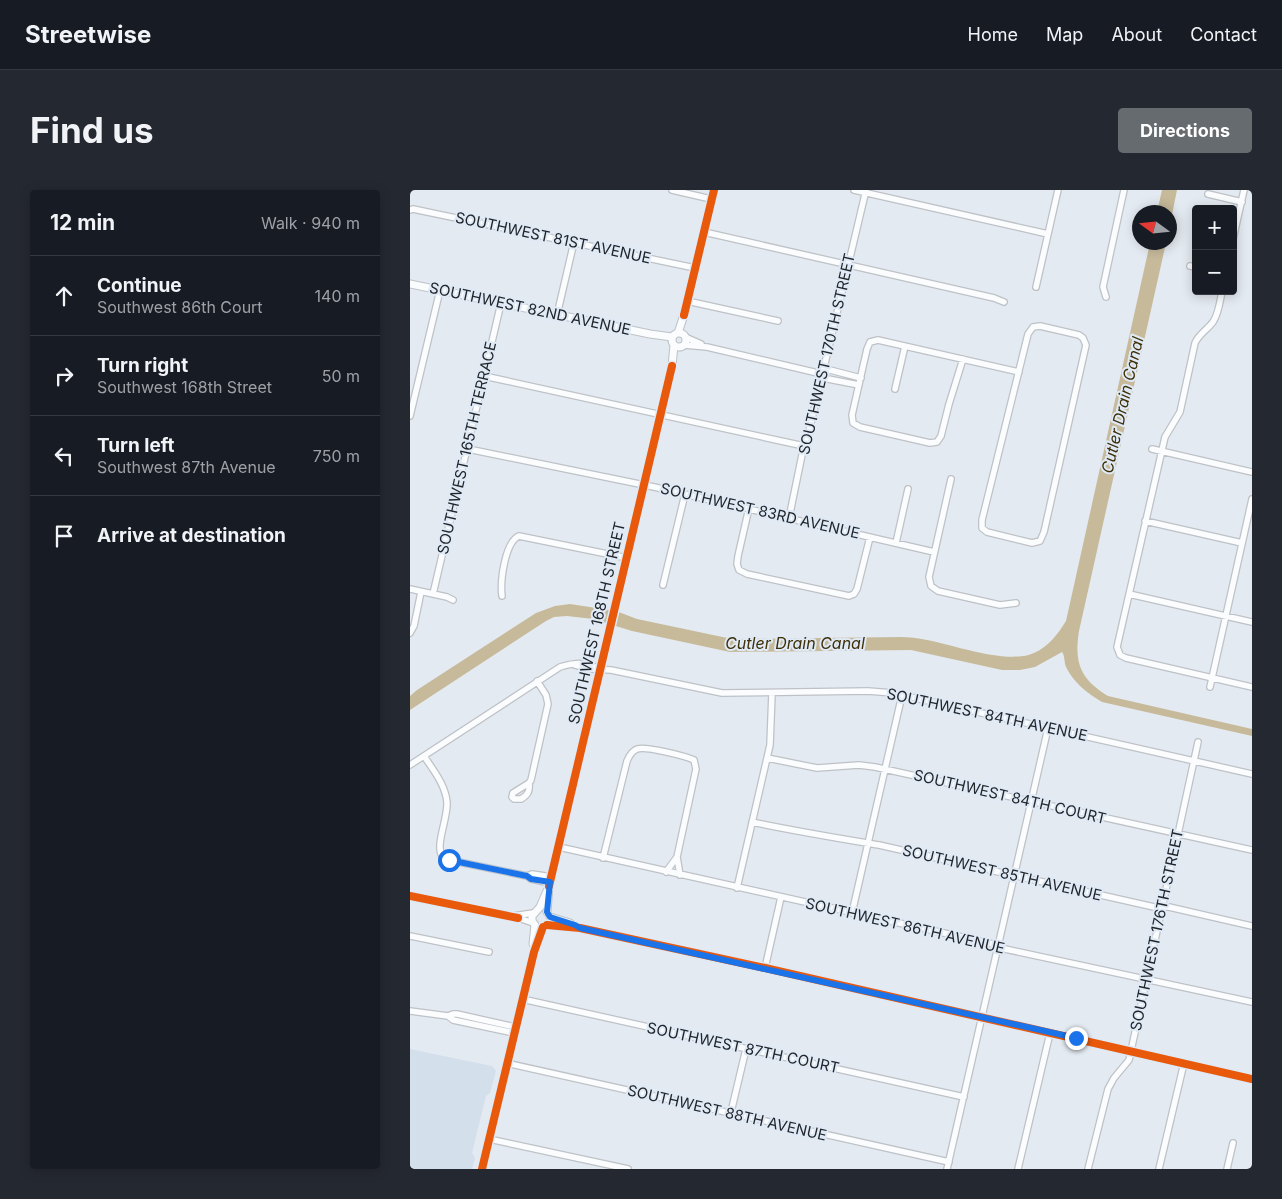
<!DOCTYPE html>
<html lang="en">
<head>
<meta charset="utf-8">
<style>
	body { margin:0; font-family:Inter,sans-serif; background:#242831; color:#f1f3f6 }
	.controls { position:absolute; right:15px; top:15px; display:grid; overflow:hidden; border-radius:5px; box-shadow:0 2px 12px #0003 }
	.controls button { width:45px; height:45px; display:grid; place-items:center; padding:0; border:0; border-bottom:1px solid #363941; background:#171b24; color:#f1f3f6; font:25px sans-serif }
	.compass { position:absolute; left:722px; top:15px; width:45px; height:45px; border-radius:50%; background:#171b24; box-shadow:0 2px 12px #0003; rotate:285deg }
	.stop { position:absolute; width:15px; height:15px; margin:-11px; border:4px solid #1a73e8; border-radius:50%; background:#fff }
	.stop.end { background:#1a73e8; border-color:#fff; box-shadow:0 1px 5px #0008 }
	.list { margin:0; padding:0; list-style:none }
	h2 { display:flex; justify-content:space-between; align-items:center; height:65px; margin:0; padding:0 20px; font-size:21px }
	h2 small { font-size:16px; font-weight:400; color:#9ea1a6 }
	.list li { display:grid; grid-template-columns:32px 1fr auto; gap:15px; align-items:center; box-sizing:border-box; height:80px; padding:0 20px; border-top:1px solid #363941 }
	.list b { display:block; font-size:19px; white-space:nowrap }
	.list p { margin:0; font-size:16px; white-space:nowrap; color:#9ea1a6 }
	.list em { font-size:16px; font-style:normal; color:#9ea1a6 }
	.icon { flex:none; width:28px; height:28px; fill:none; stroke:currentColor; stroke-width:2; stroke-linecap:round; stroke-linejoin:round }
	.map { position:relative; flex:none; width:842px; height:979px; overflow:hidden; border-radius:5px }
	header { display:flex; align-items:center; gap:30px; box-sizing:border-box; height:70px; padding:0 25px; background:#171b24; border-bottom:1px solid #363941 }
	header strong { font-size:24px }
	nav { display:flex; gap:28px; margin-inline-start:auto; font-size:18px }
	.intro { display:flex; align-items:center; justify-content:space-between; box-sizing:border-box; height:120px; padding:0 30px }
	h1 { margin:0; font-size:35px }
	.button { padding:12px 22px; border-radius:5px; background:#666b70; color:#fff; font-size:18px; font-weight:700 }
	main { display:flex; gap:30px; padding:0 30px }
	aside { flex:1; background:#171b24; border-radius:5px; box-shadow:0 2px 12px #0003 }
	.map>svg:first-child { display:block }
	.built { fill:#d4dfec }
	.water { fill:#c7ba9b }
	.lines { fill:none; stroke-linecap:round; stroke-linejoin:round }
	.minor-casing { stroke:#bec2c7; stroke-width:8 }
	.tertiary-casing { stroke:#bec2c7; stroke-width:9 }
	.minor { stroke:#fbfcfd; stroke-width:5.5 }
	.tertiary { stroke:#fbfcfd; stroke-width:7 }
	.cycleway-casing { stroke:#dfeaf6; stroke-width:11 }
	.cycleway { stroke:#e8590c; stroke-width:8 }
	.route { stroke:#1a73e8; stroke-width:6 }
	.labels { text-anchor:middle; stroke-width:4; stroke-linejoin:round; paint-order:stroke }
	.street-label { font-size:15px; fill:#22262a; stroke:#dfeaf6 }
	.water-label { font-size:16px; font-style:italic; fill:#3e2f06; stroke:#dfeaf6 }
</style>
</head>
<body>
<header>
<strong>Streetwise</strong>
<nav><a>Home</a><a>Map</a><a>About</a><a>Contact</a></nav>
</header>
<div class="intro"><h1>Find us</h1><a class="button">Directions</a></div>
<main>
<aside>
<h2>12 min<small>Walk · 940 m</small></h2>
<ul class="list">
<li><svg class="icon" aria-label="ahead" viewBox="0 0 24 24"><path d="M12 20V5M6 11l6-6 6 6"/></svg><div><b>Continue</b><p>Southwest 86th Court</p></div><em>140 m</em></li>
<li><svg class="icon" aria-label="right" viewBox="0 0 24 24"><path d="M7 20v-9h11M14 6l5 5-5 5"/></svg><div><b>Turn right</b><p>Southwest 168th Street</p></div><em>50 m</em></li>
<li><svg class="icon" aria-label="left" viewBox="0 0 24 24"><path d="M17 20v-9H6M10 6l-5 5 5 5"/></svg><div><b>Turn left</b><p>Southwest 87th Avenue</p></div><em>750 m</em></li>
<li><svg class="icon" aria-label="arrive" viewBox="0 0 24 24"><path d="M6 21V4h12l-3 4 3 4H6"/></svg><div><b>Arrive at destination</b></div></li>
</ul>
</aside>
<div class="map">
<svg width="842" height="979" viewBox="0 0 842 979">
	<rect width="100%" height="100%" fill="#e4eaf1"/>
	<path class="built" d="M0,859L82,876L84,878L86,881L80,903L76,906L62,963L65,968L62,979H0Z"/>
	<path class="water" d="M752,0H767L760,35L759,22H747Z
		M740,53H756L669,441C664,472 670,489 698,506L842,539V546L692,512C677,503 664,493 656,477C654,472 655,466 652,462L625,477L610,480H592L501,460L320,462L222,441L183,429L157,426L144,427L136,431L0,520V506L7,500L126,423L145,416L160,414L206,421L227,429L322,449L490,447C499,447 508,448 517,450C544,455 598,475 624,463C638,457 648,444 656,431Z"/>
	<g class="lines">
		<defs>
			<path id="minor" d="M262,0L301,9
				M444,0L638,44
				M798,4L832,12
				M0,20L3,19L285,78
				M294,42L584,108L594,112
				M823,49L834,0
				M780,76L786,77
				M626,97L648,0
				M812,101C810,111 809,123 803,132C797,140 789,144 785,153L770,222L755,247L707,457L710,465L716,468L842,497
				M696,107L693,97L714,0
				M277,111L368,131
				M147,125L164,52
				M630,136L669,145L673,148L676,155L634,342L630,351L622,353L577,342L572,338V330L618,144L623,137Z
				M275,147L291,154
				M274,155L297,157L412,184L418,189L449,195
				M553,169L539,214L531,246L527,252L520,253L450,237L443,233L442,225L457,159L460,152L468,150L609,182
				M412,184L420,180L451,188
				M74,186L394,256
				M485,199L495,156
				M0,226L30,100
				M58,259L244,297L524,362
				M742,259L842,282
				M541,289L519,387L521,396L528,401L590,415L606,413
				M339,318L328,366L327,374L329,380L337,384L439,406L444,404L447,399L460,347
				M379,328L393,260L399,241L456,0
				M735,331L832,353
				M486,353L498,299
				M253,395L275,304
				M0,399L37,407L43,410
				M23,404L91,113
				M719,404L842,432
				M92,406C90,391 95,352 109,346L217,368
				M0,443L4,436L11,402
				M165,475L181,479L201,480L312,503L458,501L483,503L842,584
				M800,497L842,309
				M14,566C23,580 35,594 37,612C38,628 25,655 32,666L39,670L117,686L121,689L140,693
				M357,568L407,578L449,575L465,577L842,660
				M0,575L150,477C164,473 177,471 191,480
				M119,593C120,601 118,605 111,609H104L102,607L103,603L119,593L121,590L138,514L136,505L127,491
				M342,632C384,641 427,648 469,655L744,717H759L842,736
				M149,657L583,754L595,759L842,812
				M193,668L217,571C219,566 222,561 227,559C236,556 275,566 284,570L286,579L267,667L270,685
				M256,682L267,667
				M117,686L122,684L142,687
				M327,698L360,555L362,503
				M0,706L103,726L123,733
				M442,723L492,505
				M103,726L123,723
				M0,746L79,762
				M355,778L371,707
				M112,809L554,907
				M0,821L38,826L43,824H47L105,837
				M38,826L43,830L104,843
				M96,873L539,972
				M321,922L336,859
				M79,949L218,979
				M537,979L638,538
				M608,979L640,843
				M678,979L698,899L704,888L719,870L788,552
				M749,979L774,873
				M817,979L823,953"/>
			<path id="tertiary" d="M0,94L240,144L262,147
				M268,143L274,125L304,0
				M262 150a7 7 0 1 1 14 0a7 7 0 1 1-14 0Z
				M137,722L139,696L251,224L262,176L264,155
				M140,727L160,733
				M137,735L170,738L355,778L842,889
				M123,754L125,735L122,731V726L130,717L137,701
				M72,979L124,762L133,737"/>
		</defs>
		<use href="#minor" class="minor-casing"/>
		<use href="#tertiary" class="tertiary-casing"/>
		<use href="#minor" class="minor"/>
		<use href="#tertiary" class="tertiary"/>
		<defs>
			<path id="cycleway" d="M274,125L304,0
				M139,696L262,176
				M0,706L108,728
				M137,735L170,738L355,778L842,889
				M72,979L124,762L133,737"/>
		</defs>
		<use href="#cycleway" class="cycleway-casing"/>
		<use href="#cycleway" class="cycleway"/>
	</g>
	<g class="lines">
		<path class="route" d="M39,670L117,686L121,689L140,692L137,722L140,727L165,735L170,738L666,848"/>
	</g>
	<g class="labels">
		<g class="street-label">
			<text transform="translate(143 48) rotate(12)" y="5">SOUTHWEST 81ST AVENUE</text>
			<text transform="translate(120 119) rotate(12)" y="5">SOUTHWEST 82ND AVENUE</text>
			<text transform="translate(417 164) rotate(-77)" y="5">SOUTHWEST 170TH STREET</text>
			<text transform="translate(57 258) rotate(-77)" y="5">SOUTHWEST 165TH TERRACE</text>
			<text transform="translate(350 321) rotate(13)" y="5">SOUTHWEST 83RD AVENUE</text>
			<text transform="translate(187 433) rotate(-77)" y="5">SOUTHWEST 168TH STREET</text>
			<text transform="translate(577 525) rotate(12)" y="5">SOUTHWEST 84TH AVENUE</text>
			<text transform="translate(600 607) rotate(13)" y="5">SOUTHWEST 84TH COURT</text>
			<text transform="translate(592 683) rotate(13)" y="5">SOUTHWEST 85TH AVENUE</text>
			<text transform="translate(495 736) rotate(13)" y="5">SOUTHWEST 86TH AVENUE</text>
			<text transform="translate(747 740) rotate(-78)" y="5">SOUTHWEST 176TH STREET</text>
			<text transform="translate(333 858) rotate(12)" y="5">SOUTHWEST 87TH COURT</text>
			<text transform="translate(317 923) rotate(13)" y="5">SOUTHWEST 88TH AVENUE</text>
		</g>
		<g class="water-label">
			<text transform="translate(712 215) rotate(-77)" y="6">Cutler Drain Canal</text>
			<text x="385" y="459">Cutler Drain Canal</text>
		</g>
	</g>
</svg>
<div class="controls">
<button>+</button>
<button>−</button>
</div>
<svg class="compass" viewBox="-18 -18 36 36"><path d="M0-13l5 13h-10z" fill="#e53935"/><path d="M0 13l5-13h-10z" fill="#9ea1a6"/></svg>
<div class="stop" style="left:39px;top:670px"></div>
<div class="stop end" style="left:666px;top:848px"></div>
</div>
</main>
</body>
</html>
